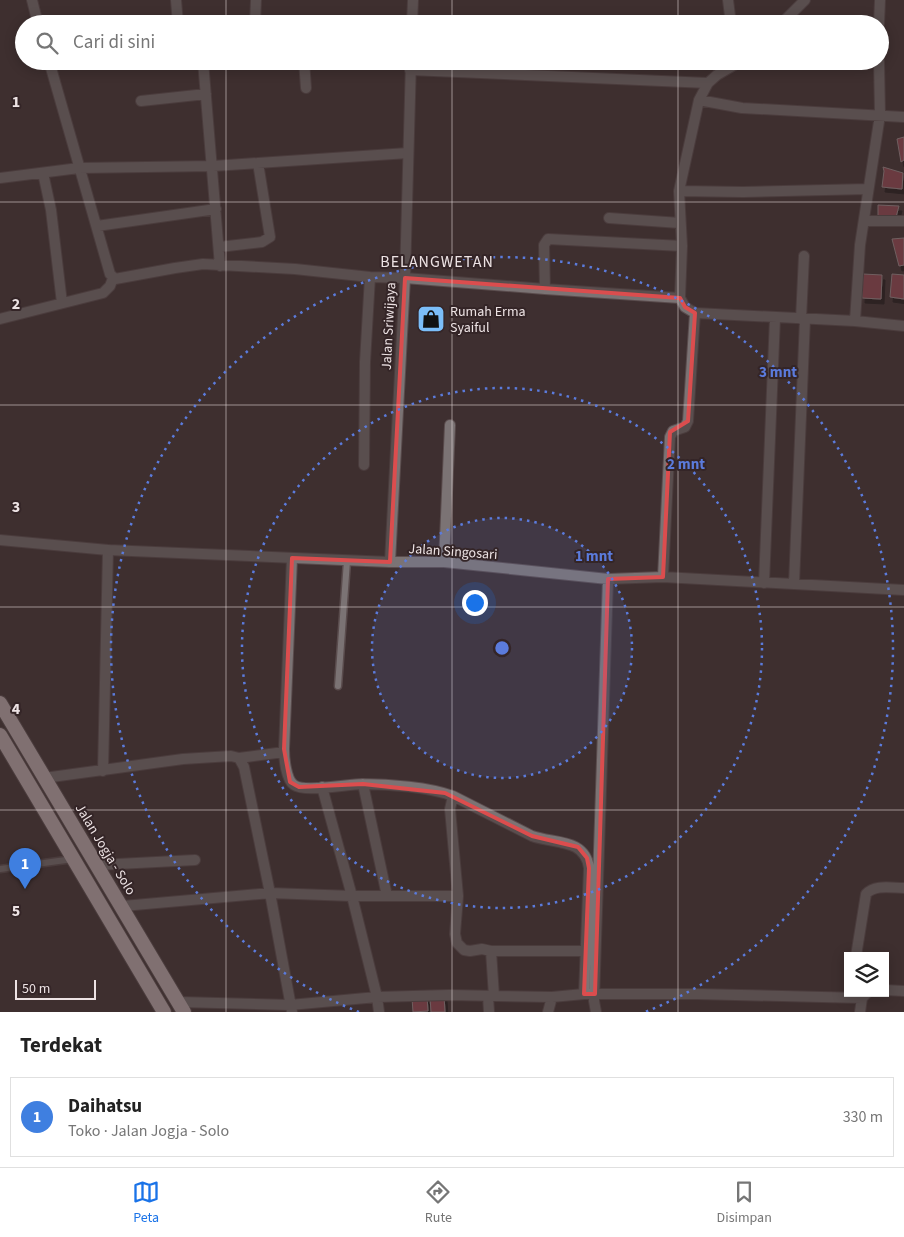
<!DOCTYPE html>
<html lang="id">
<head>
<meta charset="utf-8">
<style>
	body { margin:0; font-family:"Source Sans 3",sans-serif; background:#f2f2f2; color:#222 }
	.controls { position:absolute; right:15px; bottom:15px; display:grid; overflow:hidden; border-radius:0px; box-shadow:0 2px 12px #0003 }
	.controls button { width:45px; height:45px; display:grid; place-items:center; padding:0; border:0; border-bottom:1px solid #e0e0e0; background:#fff; color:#222; font:25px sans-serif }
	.scale { position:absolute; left:15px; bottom:12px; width:81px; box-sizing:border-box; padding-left:5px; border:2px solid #ede3e4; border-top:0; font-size:14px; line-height:18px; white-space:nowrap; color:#ede3e4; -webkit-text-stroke:4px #342527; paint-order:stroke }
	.you { position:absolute; left:474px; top:602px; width:18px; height:18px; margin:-12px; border:4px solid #fff; border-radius:50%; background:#1a73e8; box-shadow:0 0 0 8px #1a73e833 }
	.badge { display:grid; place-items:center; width:32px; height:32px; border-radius:50%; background:#1a73e8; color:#fff; font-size:16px; font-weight:700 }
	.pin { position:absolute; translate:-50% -41px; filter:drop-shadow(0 1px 2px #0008) }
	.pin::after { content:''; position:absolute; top:26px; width:18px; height:15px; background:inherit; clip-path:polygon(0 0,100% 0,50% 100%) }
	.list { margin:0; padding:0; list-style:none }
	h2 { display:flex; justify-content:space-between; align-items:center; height:65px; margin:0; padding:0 20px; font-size:21px }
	h2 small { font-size:16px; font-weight:400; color:#767676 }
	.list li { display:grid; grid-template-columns:32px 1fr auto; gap:15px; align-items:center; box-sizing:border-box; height:80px; margin:0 10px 10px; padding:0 10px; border:1px solid #e0e0e0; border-radius:0px }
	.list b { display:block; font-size:19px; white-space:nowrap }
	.list p { margin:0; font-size:16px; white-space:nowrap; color:#767676 }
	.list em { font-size:16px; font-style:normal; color:#767676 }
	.icon { flex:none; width:28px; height:28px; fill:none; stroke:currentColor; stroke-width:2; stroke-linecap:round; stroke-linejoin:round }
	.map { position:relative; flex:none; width:904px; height:1012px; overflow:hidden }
	.search { position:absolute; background:#fff; box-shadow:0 2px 12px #0003; left:15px; right:15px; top:15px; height:55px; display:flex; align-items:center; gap:12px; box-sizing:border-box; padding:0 18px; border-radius:28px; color:#767676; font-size:19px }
	.sheet { height:155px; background:#fff }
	nav { display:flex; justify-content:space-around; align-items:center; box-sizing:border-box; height:70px; border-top:1px solid #e0e0e0; background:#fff; font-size:14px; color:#767676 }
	nav a { display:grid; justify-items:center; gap:2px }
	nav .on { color:#1a73e8 }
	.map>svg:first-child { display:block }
	.building { fill:#9f4754; stroke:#ab989a; filter:url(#shadow) }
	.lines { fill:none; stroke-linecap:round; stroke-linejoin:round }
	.service-casing { stroke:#5a4c4d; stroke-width:9 }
	.minor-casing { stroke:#5a4c4d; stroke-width:12 }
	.tertiary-casing { stroke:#5a4c4d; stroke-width:12 }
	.trunk-casing { stroke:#5a4c4d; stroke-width:16 }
	.service { stroke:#7b7374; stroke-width:6 }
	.minor { stroke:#7b7374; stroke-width:10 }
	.tertiary { stroke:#7b7374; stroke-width:10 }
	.trunk { stroke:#d0bec0; stroke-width:14 }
	.marked { fill:none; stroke:#db4d4e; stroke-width:4; stroke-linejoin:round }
	.grid { fill:none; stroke:#ede3e4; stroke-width:1; stroke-opacity:0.55 }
	.ring { fill:none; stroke:#5b7bdc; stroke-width:2.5; stroke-dasharray:2.5 5 }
	.labels { text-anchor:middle; stroke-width:4; stroke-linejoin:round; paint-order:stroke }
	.poi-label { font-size:14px; fill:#ede3e4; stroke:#342527; text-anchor:start }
	.street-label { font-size:14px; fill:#ede3e4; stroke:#342527 }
	.quarter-label { font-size:16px; letter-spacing:1px; fill:#ede3e4; stroke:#342527 }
	.grid-label { font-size:16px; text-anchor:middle; font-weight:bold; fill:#ede3e4; stroke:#342527; stroke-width:4; stroke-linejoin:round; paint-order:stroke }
	.centre { fill:#5b7bdc; stroke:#342527; stroke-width:2.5 }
	.ring-label { font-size:15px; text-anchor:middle; font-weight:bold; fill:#5b7bdc; stroke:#342527; stroke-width:4; stroke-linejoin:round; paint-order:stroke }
</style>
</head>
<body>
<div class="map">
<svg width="904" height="1012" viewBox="0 0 904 1012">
	<defs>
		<filter id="shadow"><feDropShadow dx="3" dy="5" stdDeviation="0" flood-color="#0009"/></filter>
	</defs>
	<rect width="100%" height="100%" fill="#3e2f30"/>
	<path class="building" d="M904,137V160L901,162L897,139Z
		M883,167L903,173L902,189L882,187L884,171Z
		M878,205L899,206L896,217H878Z
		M904,238V265L899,266L892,239Z
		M863,274L882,275L881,299L862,298Z
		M892,274L904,275V299L890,297Z
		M444,996L445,1012H431L430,997Z
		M427,997L428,1011L413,1012L412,998Z"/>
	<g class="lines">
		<defs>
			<path id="service" d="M338,686L347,561
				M0,869L73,859"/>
			<path id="minor" d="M32,0L38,24
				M176,0L178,24
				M728,0L731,24
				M255,24L256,0
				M781,24L805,0
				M879,24L880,0
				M49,61L110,274L115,279L175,268L203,264L295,269L370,277L405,278L545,289L680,298L685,307L695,313L855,321L904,326
				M203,61L220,266
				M304,61L306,88
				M410,70L708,83
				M699,100L742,108L904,117
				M141,101L206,94
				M43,173L51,210L62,303
				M0,178L79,168L213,166L408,153
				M679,191L743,192L868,189
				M609,218L680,223
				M864,221H904
				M97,226L216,209
				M219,247L262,242L270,237L258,163
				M545,289L544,245L548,239L682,246
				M680,298L682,246L679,191L699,100L708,83L717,75L741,61
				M0,319L103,293L110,286L113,278
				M801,319L804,256
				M855,321L860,245L880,115L879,61
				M364,465L365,362L370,277
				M292,558L284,749C284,758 286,780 294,785C305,793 348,784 362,784C389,784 429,787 453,796L450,809L458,896L455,934L457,943L464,950L470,951L482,949L491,951L494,996
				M390,562H444L608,579L663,577L904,590
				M444,562L450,425
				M663,577L670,437L673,431L685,427L688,421L695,313
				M764,583L775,318
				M794,584L805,319
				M239,758L284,752
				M103,771L108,550
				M44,778L183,759L231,756L239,758L244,767L270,893L292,1012
				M363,784L387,896
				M322,787L352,896L377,997L379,1012
				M453,796L532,836C554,844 585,838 589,868L584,994
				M98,865L195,860
				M123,906L270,893L352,896H458
				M491,951H585
				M856,956L866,894C875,884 892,888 904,888
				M885,990L904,991
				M488,996L489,1012
				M179,1002L290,1005L377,997L449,995L552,997L584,994H697L862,998L867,993
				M548,1012L552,997
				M596,1012L594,1001L608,579
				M860,1012L862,998"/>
			<path id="tertiary" d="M412,24L413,0
				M0,540L108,550L390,562L405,278L411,61"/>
			<path id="trunk" d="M0,703L184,1012
				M0,735L164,1012"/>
		</defs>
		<use href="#service" class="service-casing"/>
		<use href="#minor" class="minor-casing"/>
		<use href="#tertiary" class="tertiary-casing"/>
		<use href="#trunk" class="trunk-casing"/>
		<use href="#service" class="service"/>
		<use href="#minor" class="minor"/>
		<use href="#tertiary" class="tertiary"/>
		<use href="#trunk" class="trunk"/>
	</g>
	<path d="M0 0H904V1012H0ZM405,278L680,298L685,307L695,313L688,421L670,432L663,577L608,579L595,994H584L589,868L587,858L578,847L532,836L445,793L363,784L299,787L290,782L284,749L292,558L390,562Z" fill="#3e2f30" fill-opacity=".55" fill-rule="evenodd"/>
	<path class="marked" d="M405,278L680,298L685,307L695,313L688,421L670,432L663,577L608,579L595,994H584L589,868L587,858L578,847L532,836L445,793L363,784L299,787L290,782L284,749L292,558L390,562Z"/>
	<path class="grid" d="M226,0V24M452,0V24M678,0V24M226,61V1012M452,61V1012M678,61V1012M0,202H904M0,405H904M0,607H904M0,810H904"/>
	<circle cx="502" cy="648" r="130" fill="#5b7bdc" fill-opacity=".12"/>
	<g class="ring">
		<circle cx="502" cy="648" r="130"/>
		<circle cx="502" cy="648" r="260"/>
		<path d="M359 1012A391 391 0 1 1 645 1012"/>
	</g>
	<defs>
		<symbol id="shop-square" viewBox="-11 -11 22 22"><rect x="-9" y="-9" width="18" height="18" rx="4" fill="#7bbef9" stroke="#342527"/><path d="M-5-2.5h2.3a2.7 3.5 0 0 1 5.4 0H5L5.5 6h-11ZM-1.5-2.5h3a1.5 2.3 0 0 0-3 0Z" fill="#111"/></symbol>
	</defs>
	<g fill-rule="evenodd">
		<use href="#shop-square" x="415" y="303" width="32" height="32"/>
	</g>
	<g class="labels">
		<g class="poi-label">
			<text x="450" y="316">Rumah Erma<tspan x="450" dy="16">Syaiful</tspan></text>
		</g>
		<g class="street-label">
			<text transform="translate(388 326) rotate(-87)" y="5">Jalan Sriwijaya</text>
			<text transform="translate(453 551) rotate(4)" y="5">Jalan Singosari</text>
			<text transform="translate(106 849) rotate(59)" y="5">Jalan Jogja - Solo</text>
		</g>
		<g class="quarter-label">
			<text x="437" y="267">BELANGWETAN</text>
		</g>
	</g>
	<g class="grid-label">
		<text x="16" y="107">1</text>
		<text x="16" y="309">2</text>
		<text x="16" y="512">3</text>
		<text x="16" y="714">4</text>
		<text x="16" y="916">5</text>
	</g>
	<circle cx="502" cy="648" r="8" class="centre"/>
	<g class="ring-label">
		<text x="778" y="377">3 mnt</text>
		<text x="686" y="469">2 mnt</text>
		<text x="594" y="561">1 mnt</text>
	</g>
</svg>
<div class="controls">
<button><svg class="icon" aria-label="layers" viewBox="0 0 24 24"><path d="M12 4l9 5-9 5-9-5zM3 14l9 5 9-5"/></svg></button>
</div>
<div class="scale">50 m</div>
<div class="you"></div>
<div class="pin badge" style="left:25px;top:889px;background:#3f7fe0">1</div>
<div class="search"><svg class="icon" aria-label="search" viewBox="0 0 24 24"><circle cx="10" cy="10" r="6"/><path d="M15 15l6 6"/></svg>Cari di sini</div>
</div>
<section class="sheet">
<h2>Terdekat<small></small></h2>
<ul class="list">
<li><span class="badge" style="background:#3f7fe0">1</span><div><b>Daihatsu</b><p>Toko · Jalan Jogja - Solo</p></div><em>330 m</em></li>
</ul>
</section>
<nav>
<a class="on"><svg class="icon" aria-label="map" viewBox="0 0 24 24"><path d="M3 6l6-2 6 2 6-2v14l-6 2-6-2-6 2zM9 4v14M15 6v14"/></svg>Peta</a>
<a><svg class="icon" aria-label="directions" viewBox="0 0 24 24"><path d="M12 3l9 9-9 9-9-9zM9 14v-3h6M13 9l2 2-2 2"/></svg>Rute</a>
<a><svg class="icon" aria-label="saved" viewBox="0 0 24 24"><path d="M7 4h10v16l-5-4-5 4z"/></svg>Disimpan</a>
</nav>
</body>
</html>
